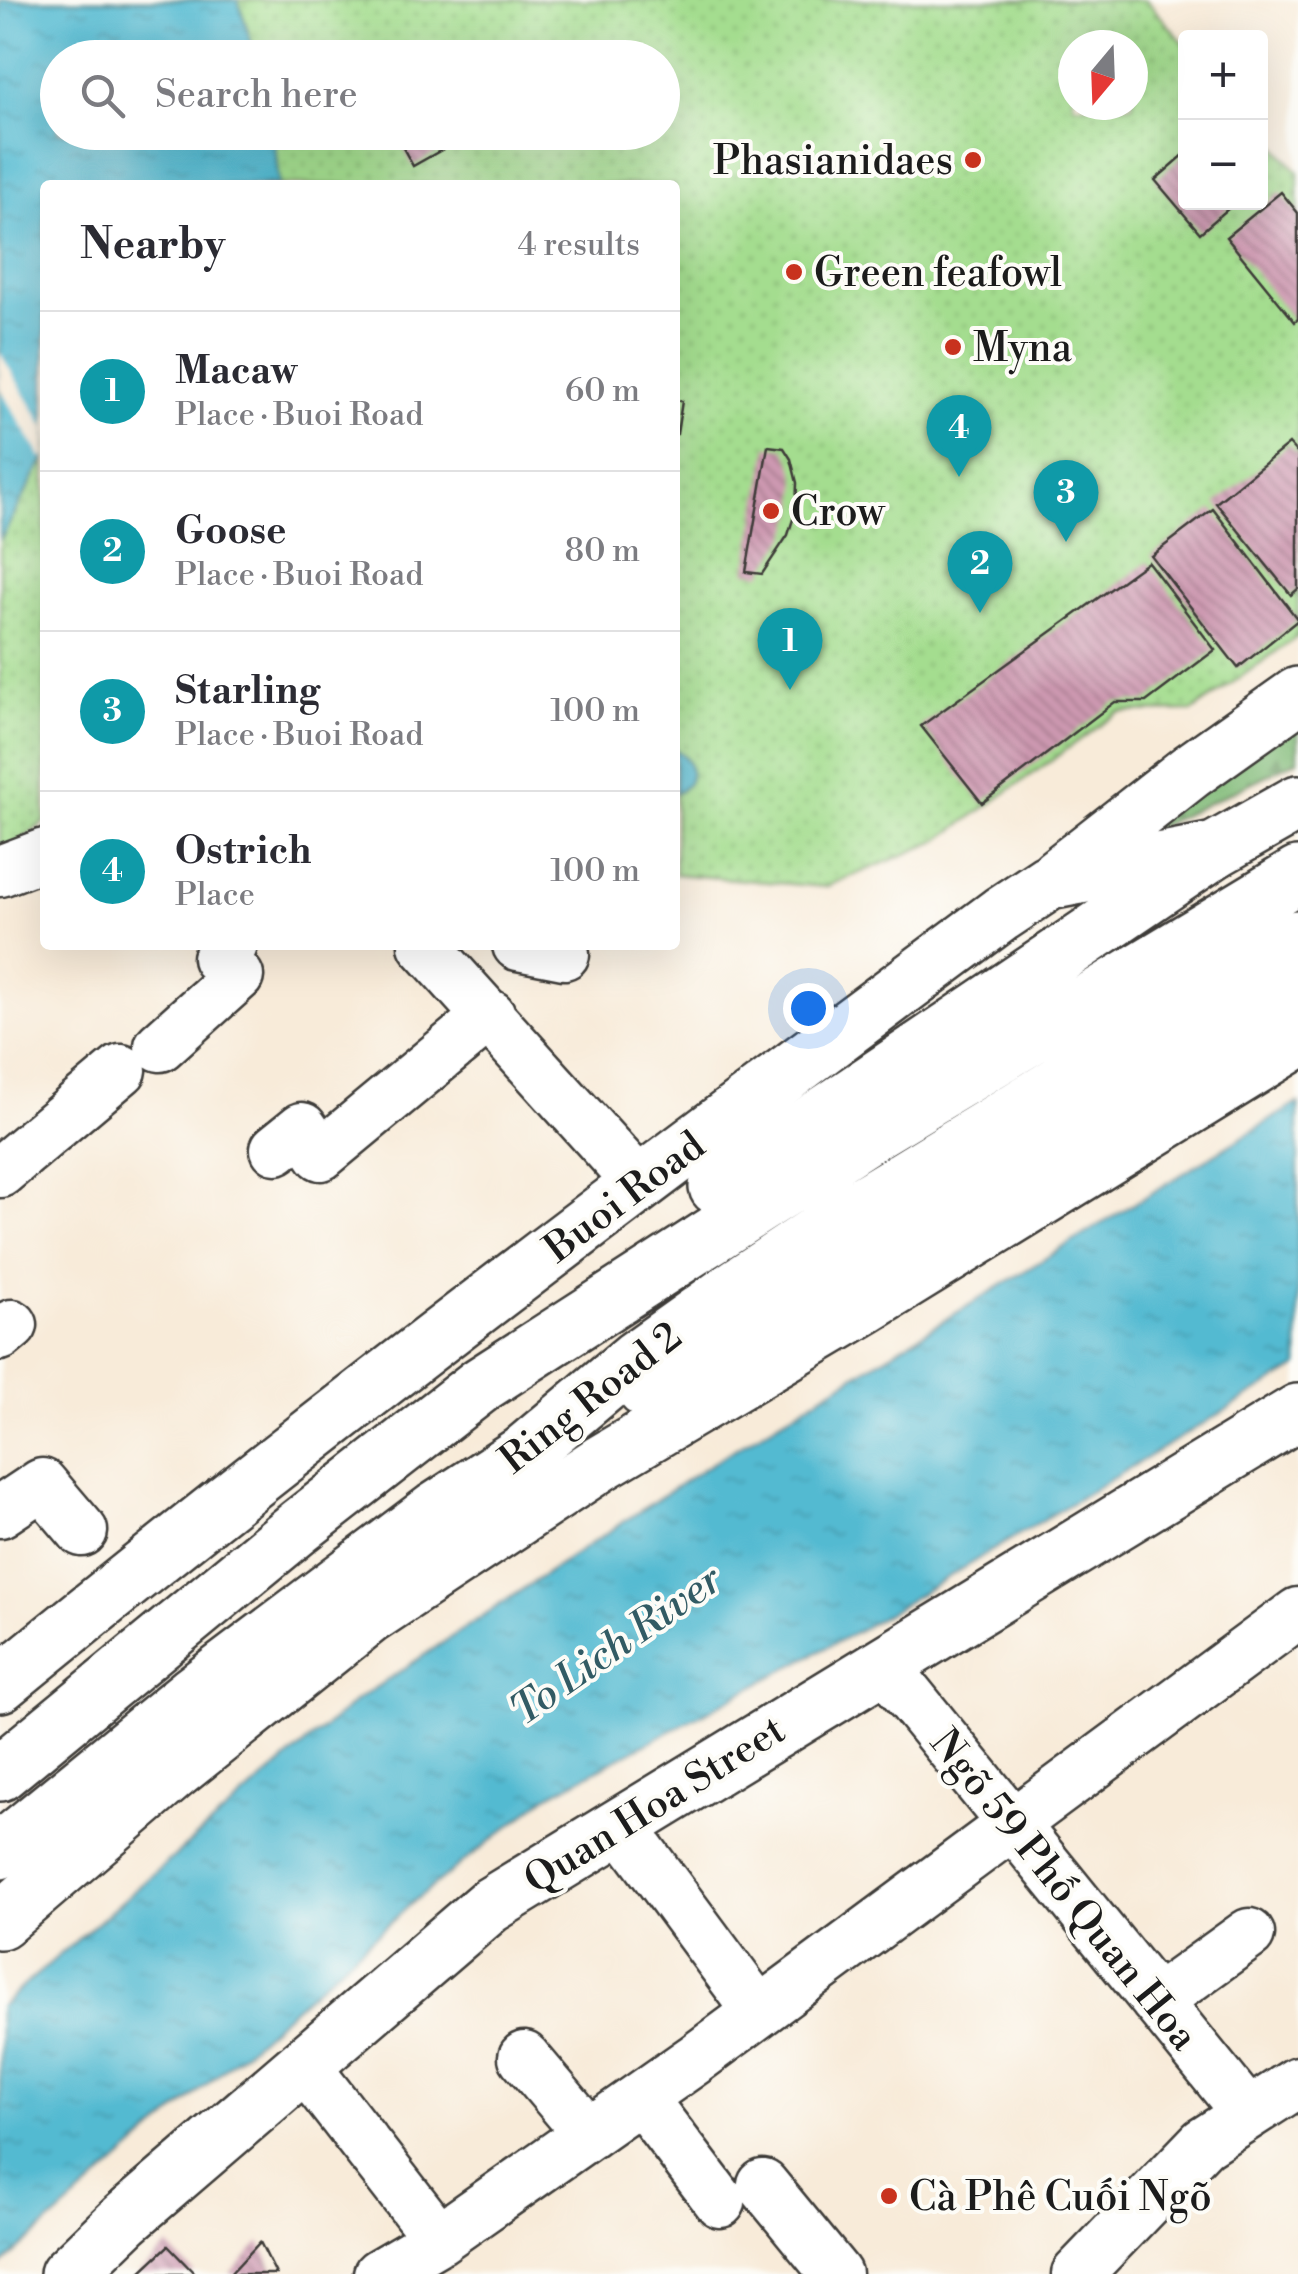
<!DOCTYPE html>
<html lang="en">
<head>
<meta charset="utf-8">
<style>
	body { margin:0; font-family:"Libre Bodoni",serif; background:#f2f2f3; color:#2b2b33 }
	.controls { position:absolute; right:30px; top:30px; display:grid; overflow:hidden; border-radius:10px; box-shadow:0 10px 40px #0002 }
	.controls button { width:90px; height:90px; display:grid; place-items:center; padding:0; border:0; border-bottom:2px solid #e1e1e2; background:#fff; color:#2b2b33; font:50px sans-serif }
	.compass { position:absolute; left:1058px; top:30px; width:90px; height:90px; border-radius:50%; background:#fff; box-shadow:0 10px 40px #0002; rotate:199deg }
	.you { position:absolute; left:808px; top:1008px; width:35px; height:35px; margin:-25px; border:8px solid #fff; border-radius:50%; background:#1a73e8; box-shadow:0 0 0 15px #1a73e833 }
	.badge { display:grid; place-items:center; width:65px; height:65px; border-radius:50%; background:#0b8043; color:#fff; font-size:32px; font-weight:700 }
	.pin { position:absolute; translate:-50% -82px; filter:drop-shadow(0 2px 5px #0008) }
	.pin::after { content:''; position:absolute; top:52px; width:35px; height:30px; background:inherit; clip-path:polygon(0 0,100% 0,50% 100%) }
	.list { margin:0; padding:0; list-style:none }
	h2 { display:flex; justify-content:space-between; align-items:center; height:130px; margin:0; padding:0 40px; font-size:42px }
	h2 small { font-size:32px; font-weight:400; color:#7c7c81 }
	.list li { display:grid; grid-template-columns:65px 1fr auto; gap:30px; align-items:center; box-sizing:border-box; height:160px; padding:0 40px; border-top:2px solid #e1e1e2 }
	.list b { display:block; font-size:38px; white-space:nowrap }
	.list p { margin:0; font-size:32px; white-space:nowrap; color:#7c7c81 }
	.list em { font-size:32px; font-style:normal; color:#7c7c81 }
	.icon { flex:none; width:55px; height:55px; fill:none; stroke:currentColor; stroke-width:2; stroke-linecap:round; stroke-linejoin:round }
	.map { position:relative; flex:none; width:1298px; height:2274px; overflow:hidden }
	.search { position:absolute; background:#fff; box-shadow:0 10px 40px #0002; left:40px; top:40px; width:640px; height:110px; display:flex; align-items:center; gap:25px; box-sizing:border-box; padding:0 35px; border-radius:55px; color:#7c7c81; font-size:38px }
	.panel { position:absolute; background:#fff; box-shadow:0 10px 40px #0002; left:40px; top:180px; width:640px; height:770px; border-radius:10px }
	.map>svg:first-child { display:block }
	.forest { fill:url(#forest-firs); stroke:#506c4b; stroke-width:2.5 }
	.park { fill:url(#park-dots); stroke:#607c56; stroke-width:2.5; fill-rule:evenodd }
	.water { fill:url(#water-ripples); stroke:#386b76; stroke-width:2.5 }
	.pier { fill:#f8ebd9 }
	.building { fill:url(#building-back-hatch) }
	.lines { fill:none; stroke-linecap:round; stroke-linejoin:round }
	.minor-casing { stroke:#3d3b38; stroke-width:55 }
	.major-casing { stroke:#3d3b38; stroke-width:60 }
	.highway-casing { stroke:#3d3b38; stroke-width:60 }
	.minor { stroke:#fff; stroke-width:50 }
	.major { stroke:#fff; stroke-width:55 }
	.highway { stroke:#fff; stroke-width:55 }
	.poi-dot { fill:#c8321e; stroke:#fdfcf7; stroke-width:4 }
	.labels { text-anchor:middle; stroke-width:8; stroke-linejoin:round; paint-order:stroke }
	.poi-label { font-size:40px; fill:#1c1c1c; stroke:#fdfcf7; text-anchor:start }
	.street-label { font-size:40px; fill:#1c1c1c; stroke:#fdfcf7 }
	.water-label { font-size:42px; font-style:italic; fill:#325b64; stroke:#fdfcf7 }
</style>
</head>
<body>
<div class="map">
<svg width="1298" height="2274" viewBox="0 0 1298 2274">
	<defs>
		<pattern id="forest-firs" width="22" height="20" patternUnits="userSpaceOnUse" patternTransform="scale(2.5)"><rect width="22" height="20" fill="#83bc7a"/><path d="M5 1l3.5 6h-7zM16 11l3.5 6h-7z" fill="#6a9863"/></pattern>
		<pattern id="park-dots" width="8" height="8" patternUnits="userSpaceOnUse" patternTransform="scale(2.5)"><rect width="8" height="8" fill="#a4dd8f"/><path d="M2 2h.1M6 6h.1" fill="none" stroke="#8dbd7b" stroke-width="1.8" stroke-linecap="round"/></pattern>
		<pattern id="water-ripples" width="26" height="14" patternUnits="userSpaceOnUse" patternTransform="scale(2.5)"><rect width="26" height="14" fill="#53bad1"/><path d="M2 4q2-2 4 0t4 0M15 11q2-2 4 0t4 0" fill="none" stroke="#489fb3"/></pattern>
		<pattern id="building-back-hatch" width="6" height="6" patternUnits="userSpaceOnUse" patternTransform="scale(2.5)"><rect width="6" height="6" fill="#cd99b1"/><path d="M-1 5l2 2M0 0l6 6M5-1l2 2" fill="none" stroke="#a67c8f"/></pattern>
	</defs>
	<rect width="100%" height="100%" fill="#fdfcf7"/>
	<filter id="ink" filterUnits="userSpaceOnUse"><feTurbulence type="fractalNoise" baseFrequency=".01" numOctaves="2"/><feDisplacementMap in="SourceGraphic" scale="20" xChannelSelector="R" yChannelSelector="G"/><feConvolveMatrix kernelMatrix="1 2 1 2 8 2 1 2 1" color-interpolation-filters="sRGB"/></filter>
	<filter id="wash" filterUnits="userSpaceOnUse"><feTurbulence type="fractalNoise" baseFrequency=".0048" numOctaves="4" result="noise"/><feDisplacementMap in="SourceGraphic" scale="40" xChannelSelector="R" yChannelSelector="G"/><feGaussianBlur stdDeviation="2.25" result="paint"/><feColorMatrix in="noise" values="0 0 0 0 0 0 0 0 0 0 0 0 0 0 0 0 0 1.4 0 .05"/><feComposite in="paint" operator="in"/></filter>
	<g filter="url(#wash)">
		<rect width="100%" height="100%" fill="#f8ebd9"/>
		<path class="forest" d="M1298,710V760L1138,837Z"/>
		<path class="park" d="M0,0H1146L1185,44L1186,202H1260L1261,129L1298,172V636L1193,711L1119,712L938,841L825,887L675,874V185H45V822L0,855ZM1073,45H1133V105H1073ZM58,58H662V132H58Z"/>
		<path class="water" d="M0,0H238L256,57L58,58V132L274,133L279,185H45V457L0,541Z
			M675,749C695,761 696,783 675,794Z
			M1298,1103V1367L863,1628L546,1797L418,1898L0,2267V2006L354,1702L704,1468Z"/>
		<path class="pier" d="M0,353L45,428V457L42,458L0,389Z"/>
		<g id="blocks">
			<path class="building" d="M405,132H437L445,148L413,166L397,137Z
				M1186,153V202H1236L1200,233L1155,180Z
				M1281,192L1298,213V319L1295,322L1226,237Z
				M675,400L682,401L677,434H675Z
				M1289,444L1298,454V589L1291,595L1216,503Z
				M768,446L784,448L791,459L797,483L796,510L788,535L762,574L746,572Z
				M1213,509L1298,620L1238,668L1151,556Z
				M1148,562L1215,650L1146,702H1115L982,803L921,726Z
				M260,2242L276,2274H230Z
				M168,2246L195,2274H138Z"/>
		</g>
	</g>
	<g filter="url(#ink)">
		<use href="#blocks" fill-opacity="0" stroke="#3d3b38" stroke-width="2.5"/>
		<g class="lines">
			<defs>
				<path id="minor" d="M0,871L45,854
					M424,945L639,1183
					M518,945L564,954
					M160,1046L238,976L218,958L232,945
					M276,1149L302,1128L321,1155L490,1015
					M0,1172L121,1070
					M0,1335L12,1325
					M0,1512L42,1484L82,1531
					M883,1664L1248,2114
					M620,1824L759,2012
					M1156,2001L1249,1934
					M524,2057L589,2134
					M303,2064L439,2239
					M641,2098L720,2202
					M763,2185L836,2274
					M379,2274L439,2239L694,2060L1298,1613
					M1077,2274L1203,2143L1298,2082"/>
				<path id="major" d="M1057,876L1191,771L1298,695
					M0,1684C326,1417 663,1165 1001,914L1049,882L1215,850L1298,803
					M0,1921L174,1772L368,1617L601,1463L866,1306L1298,1040
					M68,2274L125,2219L489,1906L1298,1412"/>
				<path id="highway" d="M717,1187L1215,850
					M644,1389L695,1362L1298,992
					M0,1773L300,1526L482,1384L865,1137L1298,875
					M0,1851L192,1694L436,1510L522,1454L635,1359L739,1285L851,1211L1298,938"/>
			</defs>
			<use href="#minor" class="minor-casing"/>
			<use href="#major" class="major-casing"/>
			<use href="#highway" class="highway-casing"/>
			<use href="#minor" class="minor"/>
			<use href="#major" class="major"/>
			<use href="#highway" class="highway"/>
		</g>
	</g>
	<g class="poi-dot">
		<circle cx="973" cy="160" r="10"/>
		<circle cx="794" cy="272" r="10"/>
		<circle cx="953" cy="347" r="10"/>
		<circle cx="771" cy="511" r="10"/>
		<circle cx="889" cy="2196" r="10"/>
	</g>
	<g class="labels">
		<g class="poi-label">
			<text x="953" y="174" text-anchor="end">Phasianidaes</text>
			<text x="814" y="286">Green feafowl</text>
			<text x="973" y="361">Myna</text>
			<text x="791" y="525">Crow</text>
			<text x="909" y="2210">Cà Phê Cuối Ngõ</text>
		</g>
		<g class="street-label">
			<text transform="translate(624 1196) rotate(-37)" y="14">Buoi Road</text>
			<text transform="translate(590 1397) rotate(-38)" y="14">Ring Road 2</text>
			<text transform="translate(654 1804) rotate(-32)" y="14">Quan Hoa Street</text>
			<text transform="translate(1065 1889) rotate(51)" y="14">Ngõ 59 Phố Quan Hoa</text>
		</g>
		<g class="water-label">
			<text transform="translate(615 1644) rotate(-35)" y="15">To Lich River</text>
		</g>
	</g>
</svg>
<div class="controls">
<button>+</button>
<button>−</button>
</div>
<svg class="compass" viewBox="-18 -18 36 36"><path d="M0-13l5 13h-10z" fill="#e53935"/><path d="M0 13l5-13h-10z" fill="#7c7c81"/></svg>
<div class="you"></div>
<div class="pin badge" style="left:790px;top:690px;background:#0f9aa8">1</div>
<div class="pin badge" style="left:980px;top:613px;background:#0f9aa8">2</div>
<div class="pin badge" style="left:1066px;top:542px;background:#0f9aa8">3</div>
<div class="pin badge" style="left:959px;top:477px;background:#0f9aa8">4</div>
<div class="search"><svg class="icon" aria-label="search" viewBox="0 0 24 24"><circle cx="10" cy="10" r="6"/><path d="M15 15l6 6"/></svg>Search here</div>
<section class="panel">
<h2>Nearby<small>4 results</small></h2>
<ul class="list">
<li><span class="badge" style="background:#0f9aa8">1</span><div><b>Macaw</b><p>Place · Buoi Road</p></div><em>60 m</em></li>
<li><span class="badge" style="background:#0f9aa8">2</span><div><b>Goose</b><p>Place · Buoi Road</p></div><em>80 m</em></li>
<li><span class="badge" style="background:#0f9aa8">3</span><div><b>Starling</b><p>Place · Buoi Road</p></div><em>100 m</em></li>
<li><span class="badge" style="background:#0f9aa8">4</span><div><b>Ostrich</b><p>Place</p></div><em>100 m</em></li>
</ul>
</section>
</div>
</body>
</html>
